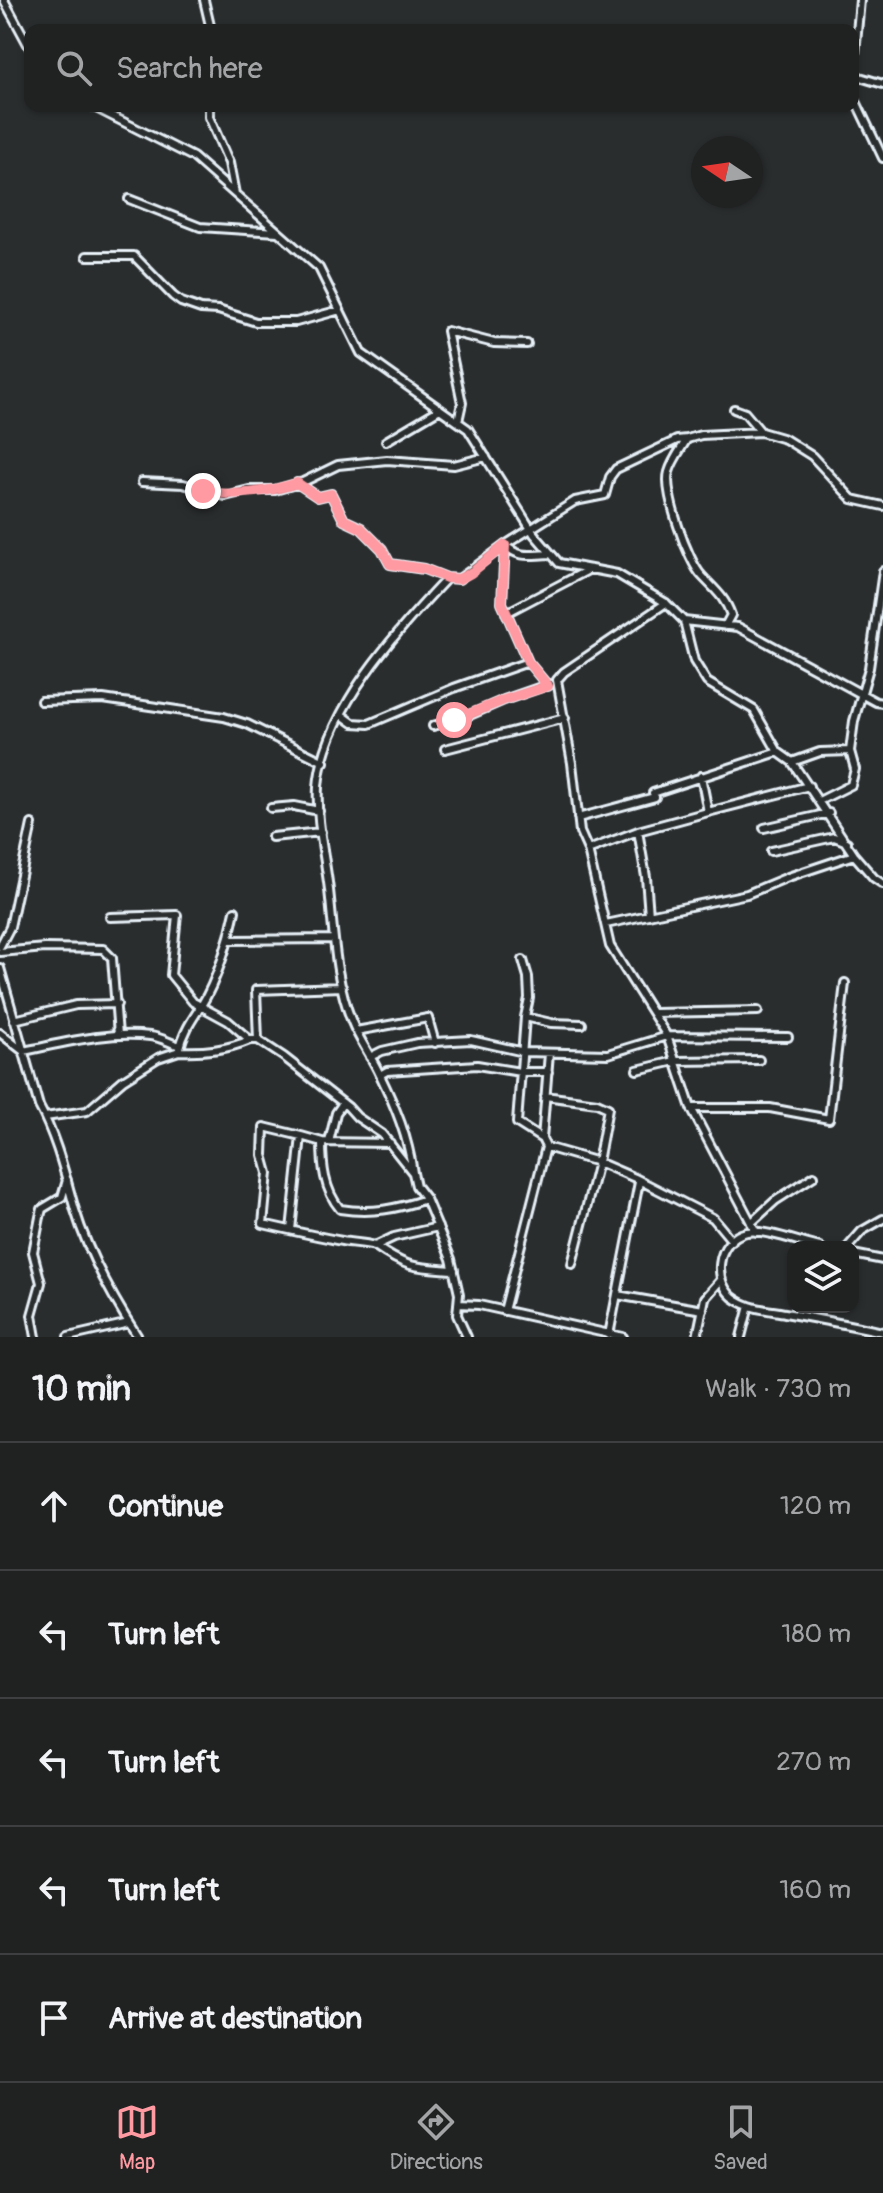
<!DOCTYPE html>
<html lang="en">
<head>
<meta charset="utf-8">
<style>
	body { margin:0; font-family:Pangolin,sans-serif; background:#2d2f2f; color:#f1f3f6 }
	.controls { position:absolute; right:24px; bottom:24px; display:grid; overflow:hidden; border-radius:16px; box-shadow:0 2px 6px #0004 }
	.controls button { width:72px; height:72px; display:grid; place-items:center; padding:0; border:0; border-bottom:2px solid #3d3f40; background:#202222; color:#f1f3f6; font:40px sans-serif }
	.compass { position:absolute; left:691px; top:136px; width:72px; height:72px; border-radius:50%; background:#202222; box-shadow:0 2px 6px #0004; rotate:283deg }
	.stop { position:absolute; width:24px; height:24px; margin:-18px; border:6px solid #ff9aa2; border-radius:50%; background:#fff }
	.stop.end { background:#ff9aa2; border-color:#fff; box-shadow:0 2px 8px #0008 }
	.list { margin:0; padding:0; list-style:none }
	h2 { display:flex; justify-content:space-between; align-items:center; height:104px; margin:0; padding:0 32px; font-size:34px }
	h2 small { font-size:26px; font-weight:400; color:#a2a4a5 }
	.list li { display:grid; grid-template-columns:52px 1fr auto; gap:24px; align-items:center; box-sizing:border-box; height:128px; padding:0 32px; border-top:2px solid #3d3f40 }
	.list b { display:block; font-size:30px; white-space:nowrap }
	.list em { font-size:26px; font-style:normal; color:#a2a4a5 }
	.icon { flex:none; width:44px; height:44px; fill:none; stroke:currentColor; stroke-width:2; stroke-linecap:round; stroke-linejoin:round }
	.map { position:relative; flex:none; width:883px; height:1337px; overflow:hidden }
	.search { position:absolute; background:#202222; box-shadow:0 2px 6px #0004; left:24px; right:24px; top:24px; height:88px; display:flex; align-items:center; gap:20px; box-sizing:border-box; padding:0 28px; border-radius:16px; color:#a2a4a5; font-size:30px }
	.sheet { height:744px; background:#202222 }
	nav { display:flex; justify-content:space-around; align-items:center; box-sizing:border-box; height:112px; border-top:2px solid #3d3f40; background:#202222; font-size:22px; color:#a2a4a5 }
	nav a { display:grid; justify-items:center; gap:4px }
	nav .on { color:#ff9aa2 }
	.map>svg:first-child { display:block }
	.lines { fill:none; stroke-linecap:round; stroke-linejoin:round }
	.minor-casing { stroke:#e8f1f8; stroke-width:12 }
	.minor { stroke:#2a2d2e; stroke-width:6 }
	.route { stroke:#ff9aa2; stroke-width:10 }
</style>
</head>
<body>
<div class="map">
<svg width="883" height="1337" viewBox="0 0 883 1337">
	<rect width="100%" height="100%" fill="#2a2d2e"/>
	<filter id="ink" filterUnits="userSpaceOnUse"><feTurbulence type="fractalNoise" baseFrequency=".0125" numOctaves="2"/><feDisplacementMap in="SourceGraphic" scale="16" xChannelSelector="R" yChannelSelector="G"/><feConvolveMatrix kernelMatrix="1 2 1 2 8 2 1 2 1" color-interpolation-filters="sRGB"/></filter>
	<g filter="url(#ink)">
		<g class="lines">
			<defs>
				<path id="minor" d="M4,0L30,48
					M204,0L211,30
					M853,75L883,84
					M853,76L860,0
					M853,95L883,158
					M92,106L193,157L319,268L361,353L468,429L534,534L559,563L617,574L666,603L684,621L738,627L876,702L883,703
					M209,106V117L229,163L235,194
					M129,199L200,227L278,232
					M87,256H134L173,296L181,302L201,309L218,310L256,322H296L340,310
					M734,409L745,413L761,432L785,439L812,456L852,499L883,506
					M458,421L462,403L447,331L494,343L527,344
					M386,441L440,409
					M142,482L183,484L225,496L249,490H275L303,482L338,465L387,460L454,465L486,457
					M297,483L318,497L331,494L344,520L361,528L382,549L390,564L424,569L447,578L459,579L505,545L575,501L605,495L610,477L616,469L677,440L687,439
					M666,603L564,672L557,680L572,763L580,832L588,850L610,946L667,1036L691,1108L756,1232
					M506,613L590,569
					M684,621L694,661L707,682L754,710L778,752L792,762L854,855L874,878L883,884
					M725,626L731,615C725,597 714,589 702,576C688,562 663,491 669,472C672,461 681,449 687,439L701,435L761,432
					M548,686L528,662L502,603L505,545C521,560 532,554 551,554
					M41,701L103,699L224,717L247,724L324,762
					M342,715L353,723L369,724L454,688L528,662
					M433,726L472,714L504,700L550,684
					M445,749L565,718
					M792,762L820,752L850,751
					M701,776L708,812L809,786
					M653,793L778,752
					M819,801L851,785L855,769L850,751L854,721L869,668L883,571
					M271,808L294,806L319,811
					M578,818L655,797
					M764,828L829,813
					M638,831L646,877L649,915
					M272,837L321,832
					M588,850L638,831L708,812
					M771,851L834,837L847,842
					M110,917L177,915L171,975L193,1002L228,1021L250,1040H258L284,1057L348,1107L357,1117L382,1134L413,1173L416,1186L426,1199L451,1259L459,1294L457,1315L467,1337
					M606,924L747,894L788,877L854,855
					M230,940L333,939
					M0,946L10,927L32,824
					M0,952L45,948L103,949L112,958L118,1035
					M523,960L528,977L529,998L525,1017L517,1123L542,1139
					M0,968L39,1106C57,1139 65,1175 75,1210C88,1253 114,1300 138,1337
					M654,1013L758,1011
					M525,1017L551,1023L582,1024
					M14,1020L76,1005L117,1004
					M356,1031L428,1018L435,1043
					M0,1033L23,1051C64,1043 107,1031 150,1036C160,1037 170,1043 180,1046
					M258,1040L256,990L342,987
					M179,1051C205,1052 226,1050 250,1040
					M370,1057L382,1051L417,1043L471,1040L524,1052L608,1054L667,1036L788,1037
					M637,1070L675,1061L759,1060
					M380,1075L387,1071L477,1065L520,1072H548
					M545,1096L597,1103L608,1108L598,1162L572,1264
					M691,1108H770L829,1119L845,983
					M45,1117L87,1111L123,1080L158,1058L179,1051C183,1033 191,1021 201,1006C217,980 229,941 235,911
					M301,1136L322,1142C322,1165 324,1190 340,1209C372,1214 396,1209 426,1199
					M322,1142L390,1143
					M329,1142L336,1113L343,1103
					M546,1147L598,1162L635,1178L713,1218L732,1241
					M413,1173C408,1137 396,1108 380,1075C372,1057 359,1040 352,1022C335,980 334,934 329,890C325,856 316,821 318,787C324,710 397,631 447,578
					M751,1223L775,1201L814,1176
					M291,1230L301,1136L264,1127L263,1155L268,1173L263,1224C289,1230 315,1236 342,1241C353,1243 364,1243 375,1246L394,1237L438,1227
					M375,1246C408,1269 415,1267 454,1270
					M820,1247C801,1243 765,1229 747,1232C715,1239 711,1285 737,1300C751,1309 769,1310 785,1313C818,1319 850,1325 883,1332
					M848,1247L862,1231L883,1219
					M853,1254L883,1260
					M617,1295L703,1310
					M458,1304L479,1305L623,1337
					M504,1311L546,1147L542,1139L549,1053
					M609,1335L639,1182
					M36,1337L32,1315L41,1283L33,1252L40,1217L42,1209L62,1197L67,1180
					M68,1337L129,1323
					M697,1337L705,1298L721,1280
					M741,1337L749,1306"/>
			</defs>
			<use href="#minor" class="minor-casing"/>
			<use href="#minor" class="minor"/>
		</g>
	</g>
	<g class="lines" filter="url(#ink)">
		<path class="route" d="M203,491C230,497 270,492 297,483L318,497L331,494L344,520L361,528L382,549L390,564L424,569L447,578L459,579L471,573L505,545L502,603L528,662L548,686L504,700L454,720"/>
	</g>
</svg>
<div class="controls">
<button><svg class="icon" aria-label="layers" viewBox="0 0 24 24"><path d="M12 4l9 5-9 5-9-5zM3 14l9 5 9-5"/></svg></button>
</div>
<svg class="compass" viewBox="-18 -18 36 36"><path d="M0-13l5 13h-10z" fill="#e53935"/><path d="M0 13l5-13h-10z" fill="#a2a4a5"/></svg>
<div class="stop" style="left:454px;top:720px"></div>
<div class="stop end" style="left:203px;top:491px"></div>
<div class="search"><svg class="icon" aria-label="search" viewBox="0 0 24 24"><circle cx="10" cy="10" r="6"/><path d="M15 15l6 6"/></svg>Search here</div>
</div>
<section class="sheet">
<h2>10 min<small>Walk · 730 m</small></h2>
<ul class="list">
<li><svg class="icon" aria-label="ahead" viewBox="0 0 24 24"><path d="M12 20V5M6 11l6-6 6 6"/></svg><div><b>Continue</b></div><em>120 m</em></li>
<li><svg class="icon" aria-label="left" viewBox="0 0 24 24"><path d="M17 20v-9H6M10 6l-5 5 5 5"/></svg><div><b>Turn left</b></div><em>180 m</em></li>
<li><svg class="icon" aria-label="left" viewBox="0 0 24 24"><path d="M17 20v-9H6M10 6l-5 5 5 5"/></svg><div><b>Turn left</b></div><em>270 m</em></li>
<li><svg class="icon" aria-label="left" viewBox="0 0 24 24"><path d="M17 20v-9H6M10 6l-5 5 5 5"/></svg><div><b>Turn left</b></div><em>160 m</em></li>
<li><svg class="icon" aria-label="arrive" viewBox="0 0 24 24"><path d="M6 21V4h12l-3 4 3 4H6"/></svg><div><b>Arrive at destination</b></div></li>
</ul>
</section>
<nav>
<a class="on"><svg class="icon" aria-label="map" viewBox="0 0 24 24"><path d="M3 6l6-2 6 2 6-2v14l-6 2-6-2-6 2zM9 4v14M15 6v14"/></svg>Map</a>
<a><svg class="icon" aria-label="directions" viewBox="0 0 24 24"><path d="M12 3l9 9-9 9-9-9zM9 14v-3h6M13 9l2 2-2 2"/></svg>Directions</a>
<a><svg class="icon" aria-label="saved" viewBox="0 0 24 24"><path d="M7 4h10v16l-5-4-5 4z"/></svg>Saved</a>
</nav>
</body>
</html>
